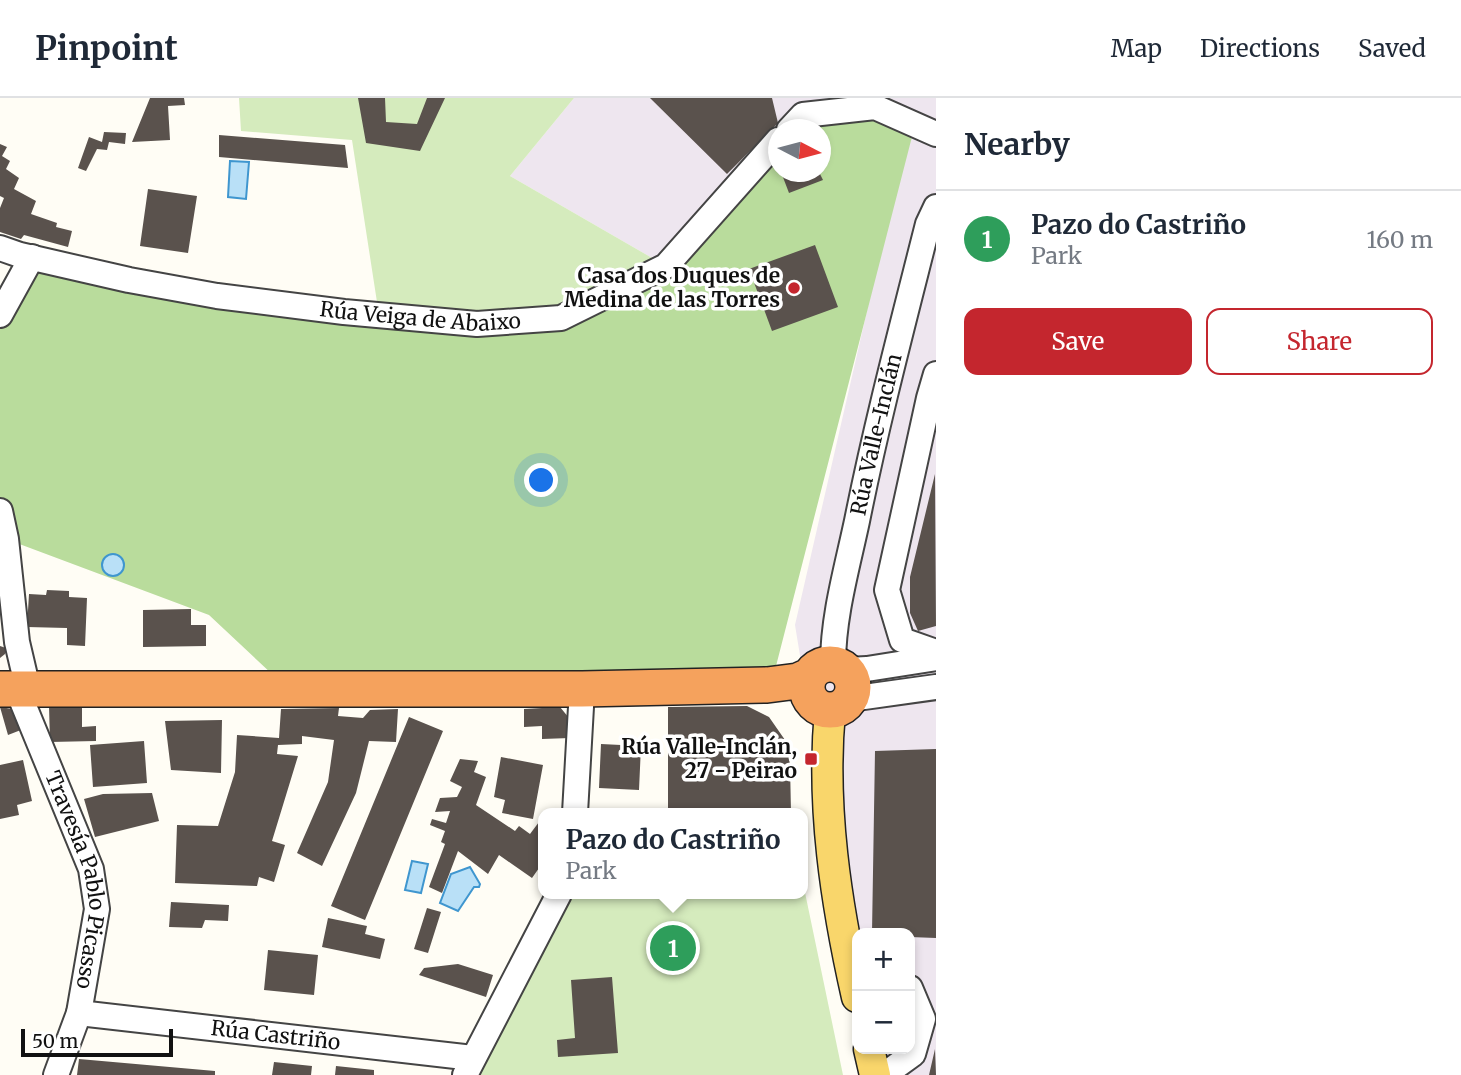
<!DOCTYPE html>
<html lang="en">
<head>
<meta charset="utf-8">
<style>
	body { margin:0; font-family:Merriweather,serif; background:#f6f6f7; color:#1f2937 }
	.controls { position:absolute; right:21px; bottom:21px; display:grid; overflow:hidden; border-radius:14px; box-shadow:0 4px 10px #0003 }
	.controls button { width:63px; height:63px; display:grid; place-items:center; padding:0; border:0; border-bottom:2px solid #e0e1e3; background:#fff; color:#1f2937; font:35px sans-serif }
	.compass { position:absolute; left:768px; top:21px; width:63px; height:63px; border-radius:50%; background:#fff; box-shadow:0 4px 10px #0003; rotate:96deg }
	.scale { position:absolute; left:21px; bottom:18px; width:152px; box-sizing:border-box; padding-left:7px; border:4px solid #111; border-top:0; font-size:19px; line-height:24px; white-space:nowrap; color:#111; -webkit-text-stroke:5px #fff; paint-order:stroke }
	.you { position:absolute; left:542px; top:383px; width:24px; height:24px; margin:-18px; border:5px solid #fff; border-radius:50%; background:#1a73e8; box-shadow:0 0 0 10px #1a73e833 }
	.badge { display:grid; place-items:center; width:46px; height:46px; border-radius:50%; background:#c4262e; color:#fff; font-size:23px; font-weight:700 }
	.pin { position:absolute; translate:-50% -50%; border:4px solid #fff; box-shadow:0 2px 7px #0006 }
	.popup { position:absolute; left:538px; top:710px; width:270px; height:91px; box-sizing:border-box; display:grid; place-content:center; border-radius:14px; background:#fff; filter:drop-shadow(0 2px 5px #0005); font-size:23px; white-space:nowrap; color:#747a83 }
	.popup b { font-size:26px; color:#1f2937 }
	.popup::after { content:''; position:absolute; left:50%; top:100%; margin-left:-14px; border:14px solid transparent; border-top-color:#fff }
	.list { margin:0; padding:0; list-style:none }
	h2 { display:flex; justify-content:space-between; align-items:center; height:91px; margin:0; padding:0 28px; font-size:30px }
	h2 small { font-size:23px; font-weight:400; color:#747a83 }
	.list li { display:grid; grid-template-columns:46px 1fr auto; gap:21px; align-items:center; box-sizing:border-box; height:98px; padding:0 28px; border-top:2px solid #e0e1e3 }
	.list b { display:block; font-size:26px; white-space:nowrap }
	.list p { margin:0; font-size:23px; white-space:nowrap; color:#747a83 }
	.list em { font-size:23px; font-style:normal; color:#747a83 }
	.actions { display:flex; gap:14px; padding:21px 28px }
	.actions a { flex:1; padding:16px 0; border:2px solid #c4262e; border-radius:14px; text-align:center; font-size:24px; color:#c4262e }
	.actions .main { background:#c4262e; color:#fff }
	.map { position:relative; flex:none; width:936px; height:977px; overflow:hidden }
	header { display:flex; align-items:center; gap:42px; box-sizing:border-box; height:98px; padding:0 35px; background:#fff; border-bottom:2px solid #e0e1e3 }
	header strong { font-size:33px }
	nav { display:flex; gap:38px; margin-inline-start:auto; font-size:24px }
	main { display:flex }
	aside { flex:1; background:#fff }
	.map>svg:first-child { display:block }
	.industrial { fill:#eee6ef }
	.green { fill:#d5ebbd }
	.forest { fill:#b9dc9c }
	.water { fill:#b9e0f7; stroke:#3f96cf; stroke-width:2 }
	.building { fill:#5a524d }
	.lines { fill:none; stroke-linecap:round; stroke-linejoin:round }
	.minor-casing { stroke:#444; stroke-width:28 }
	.major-casing { stroke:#222; stroke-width:33 }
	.highway-casing { stroke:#222; stroke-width:38 }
	.minor { stroke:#fff; stroke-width:24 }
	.major { stroke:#f9d66b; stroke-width:30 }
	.highway { stroke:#f5a25d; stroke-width:35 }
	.poi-dot { fill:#c4262e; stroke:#fff; stroke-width:2.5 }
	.labels { text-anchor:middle; stroke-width:7; stroke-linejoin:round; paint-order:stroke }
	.poi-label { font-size:21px; font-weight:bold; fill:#111; stroke:#fff; text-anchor:end }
	.street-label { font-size:21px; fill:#111; stroke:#fff }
</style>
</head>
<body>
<header>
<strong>Pinpoint</strong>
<nav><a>Map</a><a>Directions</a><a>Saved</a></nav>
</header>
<main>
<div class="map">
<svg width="936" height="977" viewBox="0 0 936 977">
	<rect width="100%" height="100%" fill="#fffdf5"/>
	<path class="industrial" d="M574,0H936V977H877L872,951H910V835H857L835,771L795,527L886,130L915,27L803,17L666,168L510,78Z"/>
	<path class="green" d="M239,0H574L510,78L666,168L561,220L379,217L352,42L241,33Z
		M803,785L843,977H470L559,796H802Z"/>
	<path class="forest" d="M875,9L915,27L776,568L288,591L209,517L6,441L0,424V217L32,159L217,197L561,220L687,145L778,44V74H820V32L790,31Z"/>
	<path class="water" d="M230,63L249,64L246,101L228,99Z
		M102 467a11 11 0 1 1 22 0a11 11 0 1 1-22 0Z
		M412,763L428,766L421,795L405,792Z
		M470,769L480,786L479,789H474L458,813L440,805L451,776Z"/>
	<path class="building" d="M150,0H184L185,7L168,8L170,42L132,44Z
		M358,0H385L386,24L417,26L427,0H445L420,53L366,45Z
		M650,0H772L778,25L727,76Z
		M104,34L126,35L125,46L109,44L107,52L97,51L86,73L78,70L89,39L102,44Z
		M219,37L345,47L348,70L219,59Z
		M0,46L7,49L2,58L10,63L6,71L19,80L14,91L36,103L31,116L57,125L56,129L72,133L68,149L24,137L21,141L0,134V110L4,100L0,98Z
		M781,74H819L823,82L789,95Z
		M148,91L197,98L188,155L140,148Z
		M815,147L838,209L772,233L749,171Z
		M935,376L936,528L918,533L910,515V479Z
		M47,492L69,493V499L87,500L85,548L67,547V530L27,529L29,496L46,497Z
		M191,511V527H206V548L143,549V512Z
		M0,548L6,550L5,556L0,560Z
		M82,607V629L96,628V643L50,644L49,608Z
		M747,608L769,619L785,642L790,666L791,715H668V609Z
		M0,609L19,612L26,630L8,637Z
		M560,609L569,620L570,640L542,641V628L524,629V611Z
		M339,610L338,618L363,620L370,612L398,611L396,644L369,643L356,695L322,768L297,755L328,684L334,642L302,638V646L278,647L277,656L298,658L272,743L285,747L274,784L259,779L257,788L175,785L177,727L218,728L235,674L237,637L279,640L281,611Z
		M409,619L443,633L365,822L331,808Z
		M222,622L221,675L171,672L165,623Z
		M144,643L147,685L93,689L90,647Z
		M601,646L641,648L639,692L599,690Z
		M936,651V840L910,839V835H872L875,653Z
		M501,659L543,667L533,721L502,715L505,702L494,699Z
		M460,661L478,663L474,674L486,679L476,707L515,733L519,728L530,736L542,720L544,721V763L532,780L499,757L488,776L458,753L442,795L429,789L445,746L441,744L445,733L430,727L432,721L446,725L450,713L435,714L440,700L457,699L462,689L450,683Z
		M23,662L32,703L17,707L19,717L0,721V667Z
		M152,695L159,723L95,739L84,701L103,696Z
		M171,804L229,807L228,823L205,822L202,830L169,829Z
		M427,810L441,814L428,855L414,851Z
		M328,820L367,828L365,836L385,841L380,861L322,849Z
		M268,852L318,857L314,897L264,892Z
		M458,866L493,877L486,899L419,877L424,870Z
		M612,879L618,955L558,959L557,942L575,940L571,882Z
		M935,951L936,977H929Z
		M79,961L215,973V977H77Z
		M274,964L312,968L311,977H272Z
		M336,968L374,972V977H335Z"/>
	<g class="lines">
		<defs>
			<g id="minor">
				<path d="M789,32L803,17L875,9L936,36"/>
				<path id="s1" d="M0,150L20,157L129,182L217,198L344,214L477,226L561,220L666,168L778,42"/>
				<path d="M0,217L32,159"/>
				<path d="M936,276L929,300L887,492L902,542L936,554"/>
				<path d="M0,413L6,441L17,544L28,591"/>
				<path id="s2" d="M833,566C833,518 847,470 857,423C877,323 903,225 928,126L936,109"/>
				<path d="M846,572L867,571L936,560"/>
				<path id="s3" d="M17,591L91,771L97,811L79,915L56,977"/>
				<path d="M850,601L936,589"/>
				<path d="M575,715L582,591"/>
				<path id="s4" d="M79,915L473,960"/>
				<path d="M465,977L559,796"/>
				<path d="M884,977L913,956L923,921L910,890"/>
			</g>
			<path id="major" d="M830,613C821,708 836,806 857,899
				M869,951L875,977"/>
			<path id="highway" d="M807 589a23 23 0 1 1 46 0a23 23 0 1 1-46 0Z
				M0,591H582L767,587L798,583L809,578"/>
		</defs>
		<use href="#minor" class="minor-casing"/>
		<use href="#major" class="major-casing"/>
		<use href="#highway" class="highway-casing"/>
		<use href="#minor" class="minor"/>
		<use href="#major" class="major"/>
		<use href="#highway" class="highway"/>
	</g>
	<g class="poi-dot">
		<circle cx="794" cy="190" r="7"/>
		<rect x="804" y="654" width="14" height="14" rx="3.5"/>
	</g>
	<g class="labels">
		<g class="poi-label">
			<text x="780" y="185">Casa dos Duques de<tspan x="780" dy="24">Medina de las Torres</tspan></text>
			<text x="797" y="656">Rúa Valle-Inclán,<tspan x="797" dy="24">27 - Peirao</tspan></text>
		</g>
		<g class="street-label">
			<text dy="7" stroke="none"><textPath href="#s1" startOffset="427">Rúa Veiga de Abaixo</textPath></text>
			<text dy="7" stroke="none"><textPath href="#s2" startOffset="234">Rúa Valle-Inclán</textPath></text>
			<text dy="7" stroke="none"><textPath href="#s3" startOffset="203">Travesía Pablo Picasso</textPath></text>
			<text dy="7" stroke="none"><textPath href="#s4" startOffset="198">Rúa Castriño</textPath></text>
		</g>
	</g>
</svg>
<div class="controls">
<button>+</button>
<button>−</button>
</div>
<svg class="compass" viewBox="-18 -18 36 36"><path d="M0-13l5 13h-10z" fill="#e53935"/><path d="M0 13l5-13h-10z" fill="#747a83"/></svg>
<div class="scale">50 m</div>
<div class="you"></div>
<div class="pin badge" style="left:673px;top:850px;background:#2e9e5b">1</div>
<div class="popup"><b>Pazo do Castriño</b>Park</div>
</div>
<aside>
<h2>Nearby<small></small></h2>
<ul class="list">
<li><span class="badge" style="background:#2e9e5b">1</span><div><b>Pazo do Castriño</b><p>Park</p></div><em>160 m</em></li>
</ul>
<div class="actions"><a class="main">Save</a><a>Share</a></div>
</aside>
</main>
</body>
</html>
